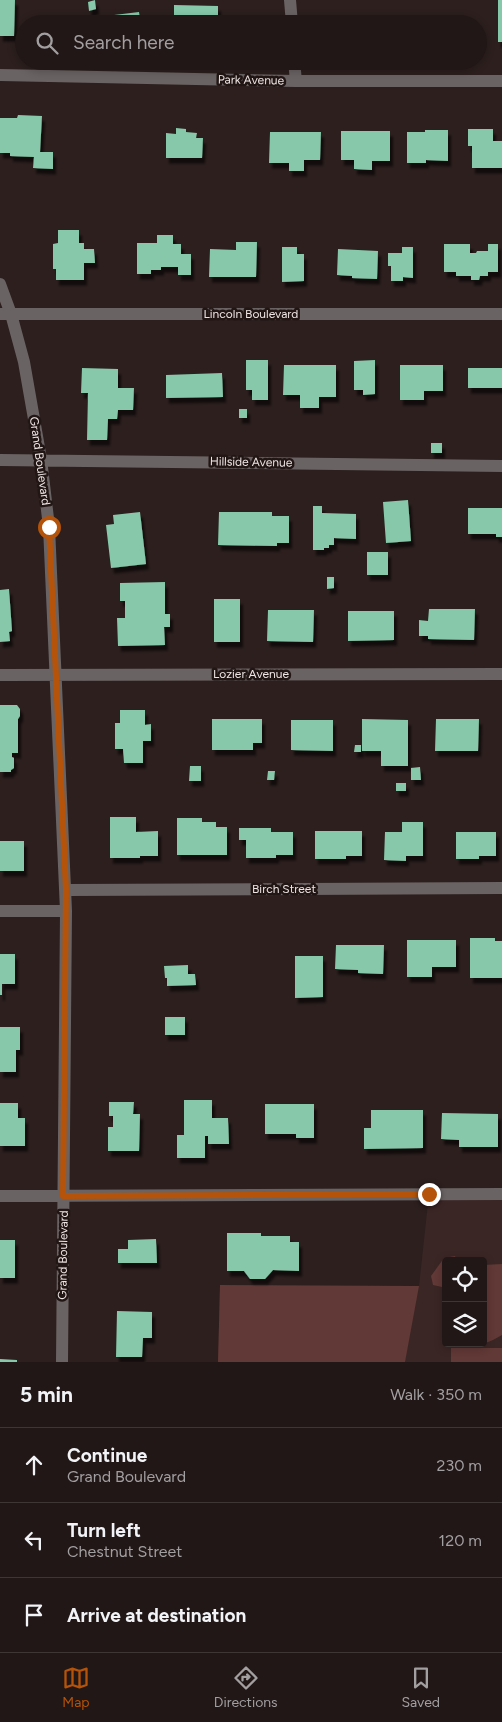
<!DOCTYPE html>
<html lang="en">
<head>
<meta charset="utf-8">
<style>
	body { margin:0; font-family:Figtree,sans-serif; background:#2d2423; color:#f1f3f6 }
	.controls { position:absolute; right:15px; bottom:15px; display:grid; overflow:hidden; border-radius:5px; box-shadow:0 2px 8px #0003 }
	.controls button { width:45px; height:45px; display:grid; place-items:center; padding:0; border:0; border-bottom:1px solid #3e3635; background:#211716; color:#f1f3f6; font:25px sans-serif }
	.stop { position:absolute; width:15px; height:15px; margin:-11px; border:4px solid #b45309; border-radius:50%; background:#fff }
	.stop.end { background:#b45309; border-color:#fff; box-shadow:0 1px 5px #0008 }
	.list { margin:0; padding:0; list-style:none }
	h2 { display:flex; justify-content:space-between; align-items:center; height:65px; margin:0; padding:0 20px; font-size:21px }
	h2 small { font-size:16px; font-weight:400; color:#a29fa1 }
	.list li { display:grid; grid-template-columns:32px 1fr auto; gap:15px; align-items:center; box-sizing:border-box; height:75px; padding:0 20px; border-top:1px solid #3e3635 }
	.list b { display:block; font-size:19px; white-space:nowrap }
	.list p { margin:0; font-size:16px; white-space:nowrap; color:#a29fa1 }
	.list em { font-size:16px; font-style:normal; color:#a29fa1 }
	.icon { flex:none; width:28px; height:28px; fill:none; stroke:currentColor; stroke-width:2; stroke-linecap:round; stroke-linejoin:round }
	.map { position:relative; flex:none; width:502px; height:1362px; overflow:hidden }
	.search { position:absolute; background:#211716; box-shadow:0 2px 8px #0003; left:15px; right:15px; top:15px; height:55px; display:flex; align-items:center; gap:12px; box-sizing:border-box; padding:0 18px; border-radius:28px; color:#a29fa1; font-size:19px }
	.sheet { height:290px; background:#211716 }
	nav { display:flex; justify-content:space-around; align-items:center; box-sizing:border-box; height:70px; border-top:1px solid #3e3635; background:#211716; font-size:14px; color:#a29fa1 }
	nav a { display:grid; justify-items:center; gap:2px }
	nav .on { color:#b45309 }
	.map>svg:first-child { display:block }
	.built { fill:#3a2625; fill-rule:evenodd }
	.green { fill:#613936 }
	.building { fill:#86c8a9; filter:url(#shadow) }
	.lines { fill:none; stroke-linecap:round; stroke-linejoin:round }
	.street { stroke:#6a6363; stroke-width:12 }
	.route { stroke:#b45309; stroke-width:6 }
	.labels { text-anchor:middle; stroke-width:5; stroke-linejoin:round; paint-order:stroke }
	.street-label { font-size:12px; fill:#eee5e4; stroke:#221615 }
</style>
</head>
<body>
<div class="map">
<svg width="502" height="1362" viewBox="0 0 502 1362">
	<defs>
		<filter id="shadow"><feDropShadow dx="3" dy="5.5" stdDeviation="1" flood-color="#0009"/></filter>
	</defs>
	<rect width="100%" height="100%" fill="#2c1f1e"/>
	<path class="built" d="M429,1194H502V1362H218L220,1285L419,1286ZM446,1261H483V1343H446Z"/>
	<path class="green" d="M455,1256L457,1261H446V1326L442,1287L433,1285L431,1276L444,1258Z
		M502,1264V1335C483,1346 475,1347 454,1343H483V1265Z
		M220,1285L419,1286L405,1362H218Z
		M451,1348H502V1362H451Z"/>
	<path class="building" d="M0,0H15L14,36H0Z
		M95,0L96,9L89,11L88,2Z
		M498,0H502V42H498Z
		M174,5L218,6V16H247V24H174Z
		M139,12L141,24H115L114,15Z
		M18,115L42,116L40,152H53V169L33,168L34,157L10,156V153H0V118H17Z
		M176,128L186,129V132L197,133L196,138H203L202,158H166V133L176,134Z
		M468,129H493V141H502V168H472V146H468Z
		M425,130H448V161L426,160V163H407V132H425Z
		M341,131H390V161H372V170L354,169V160H341Z
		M270,132H321L320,160H304V171H289V163H269Z
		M58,230H79V243H84V249H94L95,263H84V280H56V269H53V244L58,243Z
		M157,235H173V244H181V254H191V275H178V267H161V270H151V274H137V243H157Z
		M236,242H257L256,277H209L210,249L236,250Z
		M444,244H470V253H476L477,251H488V244H498V272H488V276H480L479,280H471V276H456V272H444Z
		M282,247H297V254H304V281L282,282Z
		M402,247H413V278L403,277V281H391V266H388V253H402Z
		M338,249L378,251L377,279L352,278V276L337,275Z
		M246,360H268V400H252V390H246Z
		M375,360V394L363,395V390H354V361Z
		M284,365H336V397H319V408H300V395H283Z
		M400,365H443V391H424V400H400Z
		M82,368L118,369V388H134L133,410H118L117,419H108L107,440H87L88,393H81Z
		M468,368H502V388H468Z
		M222,373L223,397L166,398V375Z
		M239,409H247V418H239Z
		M431,443H442V453H431Z
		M408,500L411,541L386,543L383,502Z
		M313,506H322V513L356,514V539L334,538V545H329V548H324V550H313Z
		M468,508H502V537H496V534H468Z
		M140,512L146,564L111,568L106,525L114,524L113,515Z
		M219,512H272V516H289V543H277V546L218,545Z
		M367,552H388V575H367Z
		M327,577H334V588L327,589Z
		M165,582V614H170V627H164L165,645L118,646L117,618H125V601H120V583Z
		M9,589L12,631L9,632L10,641L0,642V590Z
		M214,599H240V642H214Z
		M429,609H475L474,640L428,639V636H419V620L428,621Z
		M268,610H314L313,642L267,641Z
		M348,611H394V640L348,641Z
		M0,705H17L20,709V716L18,719V753H12V757L14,758V768L11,770V772H0Z
		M120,710H145V725L151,724V741H143V763H124L123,749H115V723H120Z
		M212,719H262V743H253V750H212Z
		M362,719L408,720V766H381V751H362Z
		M436,719H479L478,751H435Z
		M291,720H333V751L291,750Z
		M355,745H361V752H354Z
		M190,766H201V781H189Z
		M420,767L421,780H411V768Z
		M268,771H275L274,780H267Z
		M396,783H406V791H396Z
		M110,817H136V832L158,831V856H140V858H110Z
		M177,818H202V822H216V827H227V855H177Z
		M402,822H423V856H406V861L384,860L385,832H402Z
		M239,828H271V832H293V855H276V858H246V840H239Z
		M315,831H362V856H346V859H315Z
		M456,832H496V856H479V859H456Z
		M0,841H24V871H0Z
		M470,938H495V941H502V978H470Z
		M407,940H456V967H432V977H407Z
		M336,945H384L383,974L358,973V970L335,969Z
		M0,954H15V984H2V995H0Z
		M295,956H323V997L295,998Z
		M188,965V974H195L196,985L167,986V978H165L164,966Z
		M165,1017H185V1035H165Z
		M0,1027H20V1050H16V1072H0Z
		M184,1100H212V1118H228L229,1144H208V1136H205V1158H177V1135H184Z
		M109,1102H134L133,1114H140L139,1151H108V1127H113V1116H109Z
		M0,1103H18V1118H25V1146H0Z
		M265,1104H314V1138H296V1134H265Z
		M371,1110H423V1148L364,1149V1128H371Z
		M442,1113L498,1114V1147H459V1140L441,1139Z
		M227,1233H261V1236H290V1242H299V1271L273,1270L265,1279H250L244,1271H227Z
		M156,1239L157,1263H118V1249H128V1240Z
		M0,1240H15V1278H0Z
		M117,1311L152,1312V1338H143L142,1357H116Z
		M0,1359L17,1360V1362H0Z"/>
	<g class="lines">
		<path class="street" d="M290,0L292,24
			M294,61L296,81
			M0,75L296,81H502
			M0,284L11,314L24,362L41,459L49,527L66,911L62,1362
			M0,314H502
			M0,460L502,466
			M0,675L502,674
			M66,890L502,888
			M0,911H66
			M0,1196L502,1194"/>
	</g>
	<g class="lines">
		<path class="route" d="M49,527L66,890L63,1196L429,1194"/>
	</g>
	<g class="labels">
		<g class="street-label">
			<text transform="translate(251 80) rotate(1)" y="4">Park Avenue</text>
			<text x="251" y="318">Lincoln Boulevard</text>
			<text transform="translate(40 461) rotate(82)" y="4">Grand Boulevard</text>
			<text transform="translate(251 462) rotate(1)" y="4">Hillside Avenue</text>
			<text x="251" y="678">Lozier Avenue</text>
			<text x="284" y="893">Birch Street</text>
			<text transform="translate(63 1255) rotate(-89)" y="4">Grand Boulevard</text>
		</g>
	</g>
</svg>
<div class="controls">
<button><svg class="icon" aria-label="locate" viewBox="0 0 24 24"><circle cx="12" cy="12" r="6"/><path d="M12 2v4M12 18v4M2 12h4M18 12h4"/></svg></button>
<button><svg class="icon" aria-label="layers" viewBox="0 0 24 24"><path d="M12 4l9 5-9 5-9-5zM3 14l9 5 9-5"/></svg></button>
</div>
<div class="stop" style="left:49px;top:527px"></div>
<div class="stop end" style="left:429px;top:1194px"></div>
<div class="search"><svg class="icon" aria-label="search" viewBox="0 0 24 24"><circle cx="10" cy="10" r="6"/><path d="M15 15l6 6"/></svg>Search here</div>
</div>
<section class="sheet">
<h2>5 min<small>Walk · 350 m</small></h2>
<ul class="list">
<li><svg class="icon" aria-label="ahead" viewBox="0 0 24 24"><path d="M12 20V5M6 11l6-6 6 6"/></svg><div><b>Continue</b><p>Grand Boulevard</p></div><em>230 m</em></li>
<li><svg class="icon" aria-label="left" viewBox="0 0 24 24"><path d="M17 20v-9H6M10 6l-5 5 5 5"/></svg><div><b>Turn left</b><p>Chestnut Street</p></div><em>120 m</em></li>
<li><svg class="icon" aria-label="arrive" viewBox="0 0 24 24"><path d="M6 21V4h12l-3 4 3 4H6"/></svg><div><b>Arrive at destination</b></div></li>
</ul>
</section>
<nav>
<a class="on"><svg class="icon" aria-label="map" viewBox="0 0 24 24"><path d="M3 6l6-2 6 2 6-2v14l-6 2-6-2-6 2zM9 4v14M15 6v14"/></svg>Map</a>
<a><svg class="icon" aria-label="directions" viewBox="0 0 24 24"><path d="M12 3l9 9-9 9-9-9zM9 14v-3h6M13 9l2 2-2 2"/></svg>Directions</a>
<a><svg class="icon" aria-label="saved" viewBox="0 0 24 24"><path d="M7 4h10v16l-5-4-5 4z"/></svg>Saved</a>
</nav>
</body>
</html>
